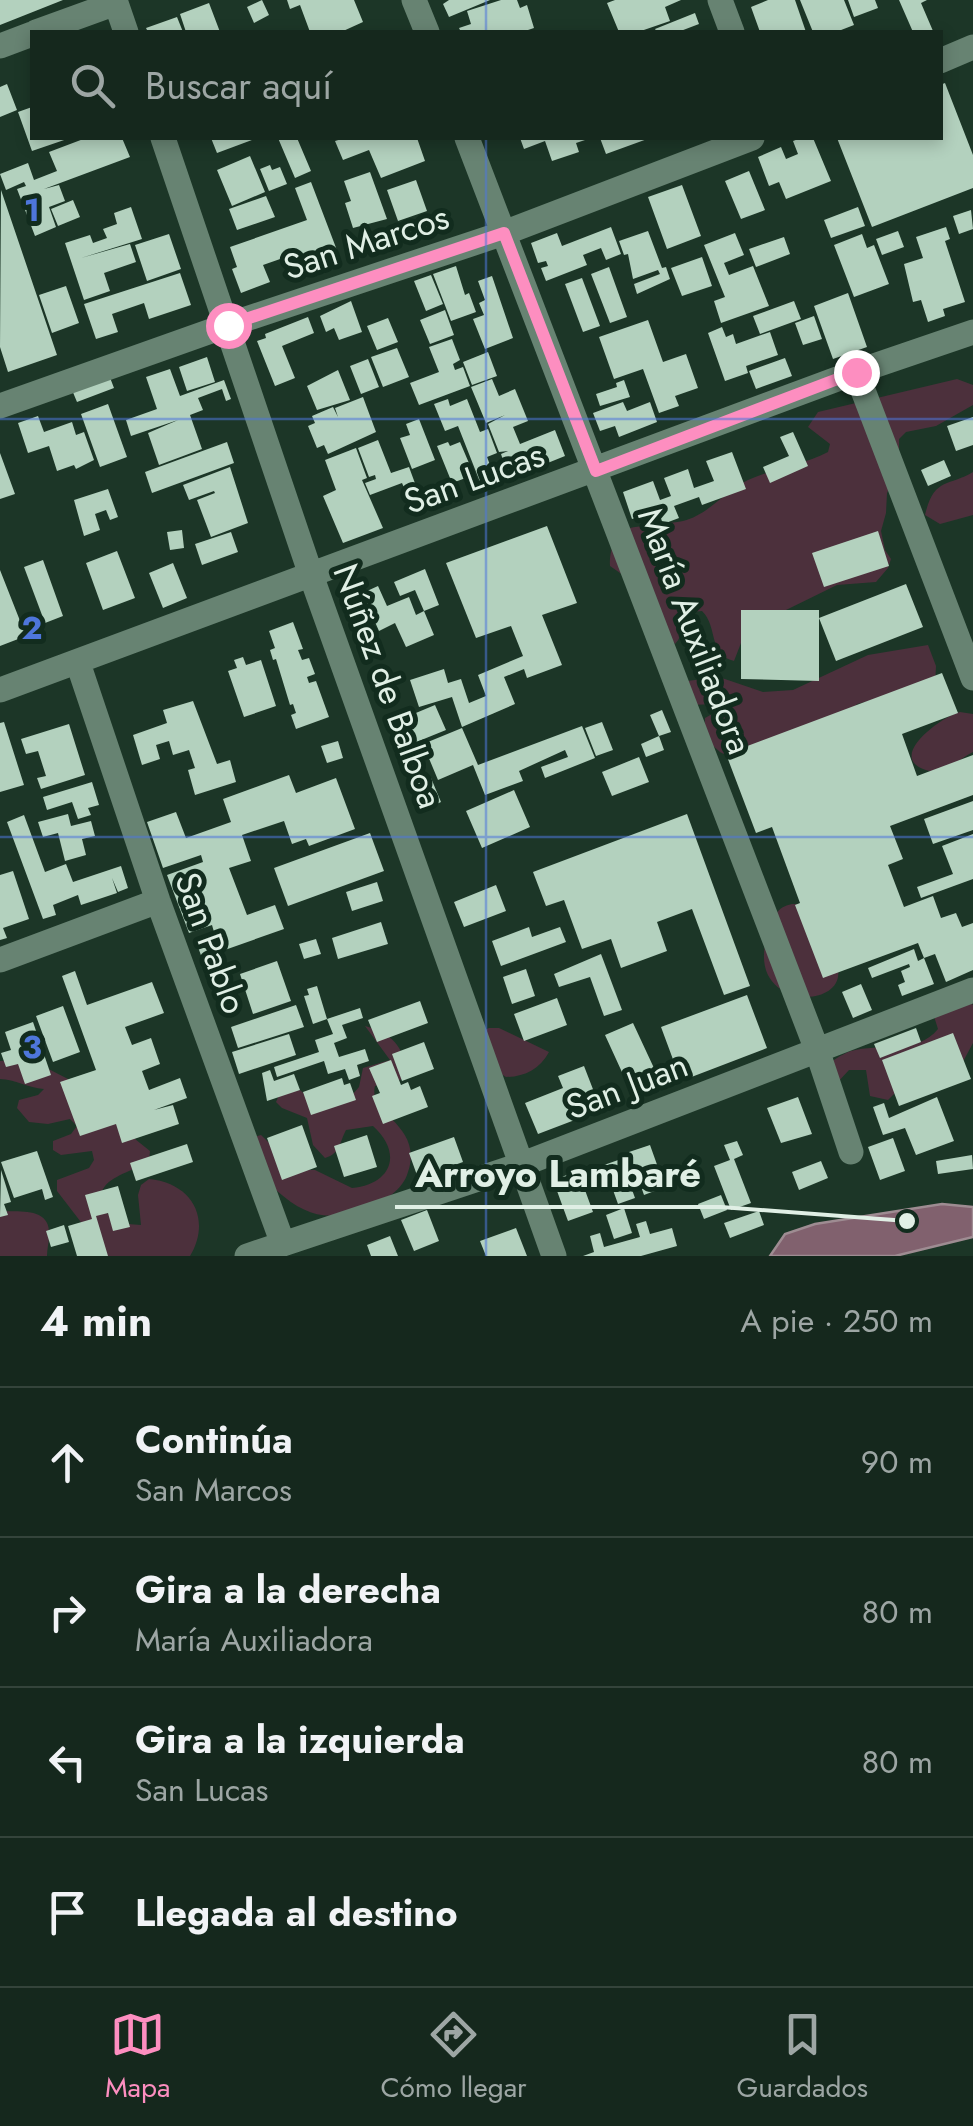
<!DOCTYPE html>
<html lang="es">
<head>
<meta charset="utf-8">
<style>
	body { margin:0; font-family:Jost,sans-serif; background:#22342a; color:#f1f3f6 }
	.stop { position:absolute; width:30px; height:30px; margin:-22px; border:8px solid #fd8ec0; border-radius:50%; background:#fff }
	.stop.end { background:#fd8ec0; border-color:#fff; box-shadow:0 2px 10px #0008 }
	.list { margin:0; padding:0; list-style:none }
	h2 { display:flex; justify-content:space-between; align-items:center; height:130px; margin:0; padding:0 40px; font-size:42px }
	h2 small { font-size:32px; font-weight:400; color:#9da6a4 }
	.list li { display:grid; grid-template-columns:65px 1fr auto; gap:30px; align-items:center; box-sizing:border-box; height:150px; padding:0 40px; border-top:2px solid #34443b }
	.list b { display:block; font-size:38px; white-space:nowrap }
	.list p { margin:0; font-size:32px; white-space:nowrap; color:#9da6a4 }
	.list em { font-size:32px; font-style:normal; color:#9da6a4 }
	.icon { flex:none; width:55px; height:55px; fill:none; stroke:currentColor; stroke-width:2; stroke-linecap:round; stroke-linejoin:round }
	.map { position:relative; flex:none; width:973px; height:1256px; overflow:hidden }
	.search { position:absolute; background:#15281d; box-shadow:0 5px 15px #0003; left:30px; right:30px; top:30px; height:110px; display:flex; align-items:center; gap:25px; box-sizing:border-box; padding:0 35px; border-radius:0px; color:#9da6a4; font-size:38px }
	.sheet { height:730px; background:#15281d }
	nav { display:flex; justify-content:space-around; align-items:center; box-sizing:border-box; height:140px; border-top:2px solid #34443b; background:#15281d; font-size:28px; color:#9da6a4 }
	nav a { display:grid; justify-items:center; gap:5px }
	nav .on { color:#fd8ec0 }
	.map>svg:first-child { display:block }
	.green { fill:#4c303c }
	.water { fill:#81616e; stroke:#9e8c92; stroke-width:2.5 }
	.building { fill:#b3d1be }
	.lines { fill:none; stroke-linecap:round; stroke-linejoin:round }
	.minor { stroke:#678372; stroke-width:25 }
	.route { stroke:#fd8ec0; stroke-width:12 }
	.grid { fill:none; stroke:#4e76db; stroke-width:2.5; stroke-opacity:0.55 }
	.labels { text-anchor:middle; stroke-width:10; stroke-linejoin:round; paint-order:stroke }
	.street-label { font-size:35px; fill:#e0efe5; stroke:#122c1e }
	.grid-label { font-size:32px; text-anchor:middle; font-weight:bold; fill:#4e76db; stroke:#122c1e; stroke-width:10; stroke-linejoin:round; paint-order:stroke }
	.leader { fill:none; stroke:#e0efe5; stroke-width:4 }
	.callout-dot { fill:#e0efe5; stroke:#122c1e; stroke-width:4 }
	.callout-label { font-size:38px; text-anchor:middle; font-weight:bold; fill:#e0efe5; stroke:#122c1e; stroke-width:10; stroke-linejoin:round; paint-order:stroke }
</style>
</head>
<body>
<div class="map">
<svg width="973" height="1256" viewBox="0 0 973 1256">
	<rect width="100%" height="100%" fill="#1c3627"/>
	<path class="green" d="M957,379L973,385V405L936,426L906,432L899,439V468L887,493L886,513L881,531L885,550L891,559L888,568L876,582L837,585L786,610L741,643L734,661C708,655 718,626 702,611L691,612C682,623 684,635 675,644L633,582L610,566C609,554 613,539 623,531C630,525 671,524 683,521C708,515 725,491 748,480C774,468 803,465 828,452L830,444L808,427L818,412Z
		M973,472V515L940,524L925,515C934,477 948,487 973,472Z
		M928,645L936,666L935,685L857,704L851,712L737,761L720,752L704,738L705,718L714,713L717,704L689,705L679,682L719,677L763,692L793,690L868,655Z
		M960,712L973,714V752C962,757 951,769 939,771C933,772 928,771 923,769C888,755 943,716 960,712Z
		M792,904H802C813,923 831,945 837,965C852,1012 739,1012 769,931C774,917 776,907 792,904Z
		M968,1001L973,1005V1043L959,1069L895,1093L888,1100L870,1096L866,1070H849L836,1084L823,1069C832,1061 840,1055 851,1051C880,1043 917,1055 938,1029L932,1010Z
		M365,1026C393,1033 403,1047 408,1074L400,1080L375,1086C367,1114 424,1125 408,1172C403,1190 385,1200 369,1207C330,1222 308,1218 277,1191C272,1186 263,1181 260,1175C253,1166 252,1149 250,1138L261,1135L297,1170H315L352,1188C392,1184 403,1153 373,1126L346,1130C339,1143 341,1153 325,1158L313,1145L307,1118L282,1108L276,1102L280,1093L300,1090L317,1105L353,1094L359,1087L363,1068L390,1060Z
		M489,1028H499L549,1052C540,1069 524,1077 506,1077L498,1072L480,1032Z
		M31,1060L68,1079L79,1095L155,1108L160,1117L138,1130L135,1139L150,1151L149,1161C137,1169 114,1175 105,1186C101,1191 101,1195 102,1202C108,1222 123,1224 141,1225L138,1195L141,1185L149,1179C192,1183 212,1219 190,1256H107L57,1191V1180L89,1168L94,1160L92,1151L61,1155L53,1150V1141L71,1134L77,1126L70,1119L48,1124L29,1122L17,1108L19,1100L38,1095L44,1089C28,1088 15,1079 0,1079V1061Z
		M0,1211C17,1212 48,1207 49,1231C50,1239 47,1248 47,1256H0Z"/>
	<path class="water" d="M942,1204L973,1207V1237L895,1256H770L785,1234L815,1224Z"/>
	<path class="building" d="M0,0H63L0,25Z
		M262,0L269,15L254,23L247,7Z
		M287,0H354L363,22L341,32H310L300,5L290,9Z
		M449,0H490L449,17L443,4Z
		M501,0H517L520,8L527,5L534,28L522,32H461L459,28L471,24L467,11Z
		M615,0H681L665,7L670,21L638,32H619L607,3Z
		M768,0H795L806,32H760L751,7Z
		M800,0H844L854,25L836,32H813Z
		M848,0H875L878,8L854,17Z
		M899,0H927L921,3L933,31L913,32Z
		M209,3L220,32H186L180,14Z
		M695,13L699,24L678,32H657L655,29Z
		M177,17L183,32H148L146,28Z
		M945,83L973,155V188L872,227L837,138H940V85Z
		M7,84L17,110L0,117V87Z
		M32,107V138H70L32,151L18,112Z
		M86,138H122L130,157L44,189L59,185L65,201L49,207L56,227L35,236L17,189L26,186L24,182L6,190L0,174L28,163L34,180L57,171L49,152Z
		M211,138H257L217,153Z
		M278,138H297L311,171L295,178Z
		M345,138H417L425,161L381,178L369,150L343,160L335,141Z
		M520,138H591L576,143L579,152L552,161L545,141L524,149Z
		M600,138H650L606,154Z
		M801,138H813L831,181L786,199L779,182L769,186L758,157L781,147L786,159L798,154L793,141Z
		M250,156L265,192L232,206L217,170Z
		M270,165L272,170L280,167L287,184L269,191L260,169Z
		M749,171L765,210L741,219L725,181Z
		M370,172L387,219L353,228L345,203L351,201L344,181Z
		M416,180L427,211L398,221L387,190Z
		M311,182L338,253L288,272L283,258L263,265L270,282L241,293L232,269L237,267L230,247L307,220L295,188Z
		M682,185L701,236L667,249L648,197Z
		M1,190L57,355L8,372L0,347Z
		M266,196L275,217L237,230L229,209Z
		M73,200L80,217L58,226L51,209Z
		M131,207L142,239L81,258L130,244L136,262L104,273L110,291L84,300L65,243L90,235L93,243L107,238L103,229L117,224L114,213Z
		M858,207L865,226L831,238L824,220Z
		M971,210L973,229L959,234L953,216Z
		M611,227L621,254L606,260L601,248L583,255L587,265L546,281L541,268L548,266L546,261L538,263L531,243L557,233L562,246Z
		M946,227L950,239L945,241L965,302L943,309L945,316L928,322L921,300L913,302L904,264L923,258L916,237Z
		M648,231L662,268L666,267L670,279L637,294L634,284L660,274L658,270L633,279L628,254L624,255L619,241Z
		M898,231L904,247L882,255L876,239Z
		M735,233L744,255L724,263L729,275L753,266L769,306L721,323L714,301L725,297L704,245Z
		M169,234L181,269L147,281L135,245Z
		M862,234L867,248L874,245L889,284L854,297L834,245Z
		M784,237L790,254L756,267L749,249Z
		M702,257L712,286L682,296L671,268Z
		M456,266L465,295L469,293L476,312L451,321L433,274Z
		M609,267L627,317L610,323L591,274Z
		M180,273L191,305L149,319L144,303L112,314L118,332L96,339L84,304Z
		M431,275L443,304L426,311L414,281Z
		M492,276L513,338L485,349L473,319L484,315L479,303L485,300L478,281Z
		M582,278L600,326L583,332L565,284Z
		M66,286L79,323L52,333L39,295Z
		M848,293L867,347L833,359L814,306Z
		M351,301L362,332L339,340L334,328L326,332L320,316Z
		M794,301L801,319L760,334L753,316Z
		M445,310L454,335L430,344L420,320Z
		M814,316L822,339L803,345L795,323Z
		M308,317L314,333L282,346L295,378L275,386L257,341L266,338L265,334Z
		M388,318L398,342L377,350L367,326Z
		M648,320L663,362L686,354L698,388L675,396L679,406L659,413L643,369L614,379L599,337Z
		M722,327L726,337L733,334L736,344L770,332L778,355L746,366L748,373L725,381L708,333Z
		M452,339L460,360L453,364L455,370L463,367L470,386L419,405L410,383L439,372L429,347Z
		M397,348L409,377L383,387L371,357Z
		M488,352L497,376L472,385L463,362Z
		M207,357L215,382L187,391L179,367Z
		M785,358L792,376L756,389L749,371Z
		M368,359L379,387L361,394L350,366Z
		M170,369L180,396L224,380L231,399L226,401L222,389L198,398L203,410L190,415L202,449L159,465L148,433L178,420L131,436L126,420L157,409L146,377Z
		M338,370L350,400L317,410L307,386Z
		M109,375L114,388L77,402L72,390Z
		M492,379L499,396L515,389L528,421L513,427L520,444L555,430L565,456L518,475L513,463L505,466L501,454L508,451L499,452L488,424L505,415L486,423L471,387Z
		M624,380L630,397L600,406L596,394L617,387L616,383Z
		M363,397L376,432L328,454L324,445L317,448L308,426L315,423L312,416L333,407L338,417L335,408Z
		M448,399L450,406L467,399L480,432L488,429L497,453L487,457L496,481L482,487L458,426L445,431L434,404Z
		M623,402L627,411L650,402L657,422L619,437L615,426L600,431L593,413Z
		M108,404L127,457L100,467L81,414Z
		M38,416L44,432L72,422L76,435L84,432L94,460L76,469L74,465L57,471L49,446L28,453L18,423Z
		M973,417V445L956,451L947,426Z
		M419,419L435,460L412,469L400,438L410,435L406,424Z
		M793,432L808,466L770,483L763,467L789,456L780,437Z
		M378,440L391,473L409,467L416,486L405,490L402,483L370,495L365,483L376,479L375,475L369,477L358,448Z
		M227,442L234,463L152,493L145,472Z
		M448,442L450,446L460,442L474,475L452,483L437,446Z
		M356,448L367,478L362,480L383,528L343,543L323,496L336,490L325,460Z
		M732,452L746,489L702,505L699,497L674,506L679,518L663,524L658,510L632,519L623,492L653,481L660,500L671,496L664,478L688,469L694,488L714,481L706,461Z
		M0,453L15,494L0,499Z
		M944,460L951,476L928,486L921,470Z
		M230,467L248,523L211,537L197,500L215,493L214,491L189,500L183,485Z
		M108,489L118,517L110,520L106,510L95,514L100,530L84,536L74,500Z
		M547,526L577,603L542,615L562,665L527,678L524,669L504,677L515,704L462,727L452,697L419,707L410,680L444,669L448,683L461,679L469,703L486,696L478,675L523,656L511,626L476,638L446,563Z
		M182,530L184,548L170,550L167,532Z
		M878,531L889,566L824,587L812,553Z
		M231,532L238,552L202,565L195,544Z
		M117,551L135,598L103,610L86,563Z
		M43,560L63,616L45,623L24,567Z
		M173,563L187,598L163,608L149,573Z
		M425,569L439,605L424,611L415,590L400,596L394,582Z
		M0,570L26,636L0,646Z
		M906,584L923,627L836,661L819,618Z
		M378,586L387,606L409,597L416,615L424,611L434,635L406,647L395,623L379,631L371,613L364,616L356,596Z
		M741,610H819V681L741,679Z
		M293,622L303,649L298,650L302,660L309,658L315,674L307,677L309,683L316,681L329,717L296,729L291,715L296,713L293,704L290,705L276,659L273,660L270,650L275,648L269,631Z
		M243,657L246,665L261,660L276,706L244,717L228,671L237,668L234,660Z
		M942,673L958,713L902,734L917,776L973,755V795L890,826L903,859L888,865L904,907L933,896L941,918L956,913L962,927L973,923V970L946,982L935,954L924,958L918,943L823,978L795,905L800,903L772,827L756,833L726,754Z
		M193,701L217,764L230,760L236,782L195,795L188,770L195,768L189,750L173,755L169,741L156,745L160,759L142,765L133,735L167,723L163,710Z
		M435,705L446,730L409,745L399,720Z
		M662,710L671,732L659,736L650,715Z
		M4,722L24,785L0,792V723Z
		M602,722L613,750L596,756L585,728Z
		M69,724L85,775L41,789L37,778L46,776L38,751L26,754L21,739Z
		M582,726L595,758L545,778L541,767L568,757L565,750L519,771L523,781L485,795L473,765L438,780L423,744L462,728L478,765Z
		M659,736L664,750L646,757L641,744Z
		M338,741L343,758L327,763L321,746Z
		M639,757L649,782L612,796L602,772Z
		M289,775L296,793L336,778L355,829L309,846L306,839L292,844L284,821L242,835L251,861L229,868L247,915L275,905L284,929L202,958L195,939L214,932L212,925L189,933L167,875L203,862L201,855L163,868L147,822L176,812L186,838L231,822L223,799Z
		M431,778L441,802L426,809L416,784Z
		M92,782L99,805L88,808L91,815L78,819L72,802L47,810L43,797Z
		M514,790L530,827L482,848L466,811Z
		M973,801V830L933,844L924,819Z
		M68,814L71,826L91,821L95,836L82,839L86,855L65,861L58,833L43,837L38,822Z
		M687,814L750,986L724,995L692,909L657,922L667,951L621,968L611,939L582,949L564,900L546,906L533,872Z
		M24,815L45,872L66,864L73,882L121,866L128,888L118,892L112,878L117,893L81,905L78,895L53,905L56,915L43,919L7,822Z
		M370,833L384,871L288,906L274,868Z
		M973,834V879L921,898L917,887L953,874L942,846Z
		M13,871L29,919L3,928L7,938L0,940V875Z
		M377,882L383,901L352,911L346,892Z
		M496,885L506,911L464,927L454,902Z
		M381,922L388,944L338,959L332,938Z
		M529,927L532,937L560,927L566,942L501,966L492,941Z
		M316,939L321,954L304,959L299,944Z
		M914,949L918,961L924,958L934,984L902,996L898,985L905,982L901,971L910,967L909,964L872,978L868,968Z
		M601,954L622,1010L604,1016L590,977L559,987L554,974Z
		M277,961L291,1001L253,1014L240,974Z
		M526,969L535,996L512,1004L503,977Z
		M75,971L87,1005L152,982L164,1013L125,1027L132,1045L151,1038L160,1064L142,1071L149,1090L180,1078L187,1098L154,1110L173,1105L179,1124L122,1143L116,1124L80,1136L60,1082L96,1070L62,976Z
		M861,984L872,1010L853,1018L842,992Z
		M317,986L327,1019L360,1008L363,1018L342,1025L347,1038L334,1043L339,1057L365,1049L369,1061L357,1065L360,1076L349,1080L345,1069L328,1074L324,1061L277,1077L274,1067L319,1052L315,1040L333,1034L327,1019L313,1024L304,996L309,995L307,989Z
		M747,995L767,1048L681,1081L661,1027Z
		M557,998L567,1025L524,1041L514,1014Z
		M420,1001L428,1023L377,1042L368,1020Z
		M296,1005L304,1027L238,1048L231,1027Z
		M63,1006L80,1052L53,1062L36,1016Z
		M33,1022L51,1075L25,1084L18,1064L6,1067L1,1053L11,1050L5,1032Z
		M633,1023L660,1081L632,1094L605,1035Z
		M916,1028L921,1042L880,1058L874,1044Z
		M953,1033L971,1079L899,1106L882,1060Z
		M289,1034L296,1055L239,1074L232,1052Z
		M424,1042L434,1069L402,1081L392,1054Z
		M391,1060L401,1085L408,1082L411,1090L420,1086L428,1107L383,1124L372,1096L380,1093L369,1068Z
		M584,1066L601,1110L538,1134L525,1103L563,1088L558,1076Z
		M270,1070L274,1081L294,1074L300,1090L267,1101L262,1073Z
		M342,1078L344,1085L350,1083L356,1100L311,1115L303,1092Z
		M798,1097L812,1134L781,1143L767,1108Z
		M937,1097L954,1141L916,1155L905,1128L883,1135L873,1107L884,1103L889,1118Z
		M302,1125L317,1167L282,1180L267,1138Z
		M367,1135L377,1167L344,1177L334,1146Z
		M454,1137L463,1162L418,1178L409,1153Z
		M893,1138L905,1171L880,1180L868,1147Z
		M737,1141L743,1155L734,1159L751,1203L731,1210L714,1166L730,1160L724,1145Z
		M187,1144L193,1162L136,1181L130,1163Z
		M650,1145L665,1187L644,1195L629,1152Z
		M37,1151L53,1197L45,1200L42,1189L14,1198L1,1162Z
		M972,1155L973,1169L938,1174L936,1161Z
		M621,1159L635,1198L618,1204L604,1165Z
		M821,1161L828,1178L799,1190L792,1172Z
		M1,1170L11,1202L4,1204L8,1215L0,1217Z
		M578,1171L593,1212L568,1221L553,1180Z
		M118,1186L130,1227L113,1231L108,1213L96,1216L108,1256H77L68,1226L92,1219L85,1195Z
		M721,1195L727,1210L704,1219L698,1204Z
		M624,1208L632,1233L614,1239L606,1215Z
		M427,1210L439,1241L414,1251L401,1220Z
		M759,1211L764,1225L730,1238L724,1223Z
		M646,1221L650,1234L672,1228L677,1246L641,1256H583L594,1252L590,1236L600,1233L604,1247L640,1237L636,1224Z
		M64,1225L69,1242L51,1247L46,1231Z
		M516,1228L527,1256H486L480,1241Z
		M390,1236L398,1256H371L367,1245Z"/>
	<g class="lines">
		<path class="minor" d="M115,0L126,32
			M414,0L427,32
			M720,0L732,32
			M36,32L116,3
			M0,46L32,34
			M940,61L973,47
			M163,138L311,575L554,1256
			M467,138L817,1050L851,1152
			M856,372L973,678
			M0,406L228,325L504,233L752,138
			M78,663L158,901L283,1244
			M0,690L856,372L973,332
			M0,960L158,901
			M247,1256L523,1164L973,990"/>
	</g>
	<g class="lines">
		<path class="route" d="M228,325L504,233L596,471L856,372"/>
	</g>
	<path class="grid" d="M486,0V32M486,138V1256M0,419H973M0,837H973"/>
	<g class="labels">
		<g class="street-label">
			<text transform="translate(366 242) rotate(-18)" y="12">San Marcos</text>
			<text transform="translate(474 478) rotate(-20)" y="12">San Lucas</text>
			<text transform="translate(695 631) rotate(69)" y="12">María Auxiliadora</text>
			<text transform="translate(388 686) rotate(70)" y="12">Núñez de Balboa</text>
			<text transform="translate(211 943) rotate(70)" y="12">San Pablo</text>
			<text transform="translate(627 1086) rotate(-21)" y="12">San Juan</text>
		</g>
	</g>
	<g class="grid-label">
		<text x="32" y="221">1</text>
		<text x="32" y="639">2</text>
		<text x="32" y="1058">3</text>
	</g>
	<path class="leader" d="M907 1221L721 1207H395"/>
	<circle class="callout-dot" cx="907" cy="1221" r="10"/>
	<g class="callout-label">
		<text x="558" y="1187">Arroyo Lambaré</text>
	</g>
</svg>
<div class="stop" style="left:228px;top:325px"></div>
<div class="stop end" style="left:856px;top:372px"></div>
<div class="search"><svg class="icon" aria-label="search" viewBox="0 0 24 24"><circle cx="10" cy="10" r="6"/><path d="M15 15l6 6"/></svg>Buscar aquí</div>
</div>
<section class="sheet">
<h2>4 min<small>A pie · 250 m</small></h2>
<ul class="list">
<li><svg class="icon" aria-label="ahead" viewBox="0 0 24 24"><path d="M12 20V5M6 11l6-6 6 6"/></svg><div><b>Continúa</b><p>San Marcos</p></div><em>90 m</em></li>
<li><svg class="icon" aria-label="right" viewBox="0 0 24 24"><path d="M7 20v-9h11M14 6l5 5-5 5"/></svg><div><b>Gira a la derecha</b><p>María Auxiliadora</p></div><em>80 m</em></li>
<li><svg class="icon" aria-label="left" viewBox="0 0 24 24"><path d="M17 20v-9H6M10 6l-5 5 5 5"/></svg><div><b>Gira a la izquierda</b><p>San Lucas</p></div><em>80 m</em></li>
<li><svg class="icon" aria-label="arrive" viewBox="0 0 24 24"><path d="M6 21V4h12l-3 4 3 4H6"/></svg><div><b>Llegada al destino</b></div></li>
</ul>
</section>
<nav>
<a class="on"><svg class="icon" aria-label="map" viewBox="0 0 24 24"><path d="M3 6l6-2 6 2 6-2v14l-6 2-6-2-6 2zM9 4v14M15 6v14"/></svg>Mapa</a>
<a><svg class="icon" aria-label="directions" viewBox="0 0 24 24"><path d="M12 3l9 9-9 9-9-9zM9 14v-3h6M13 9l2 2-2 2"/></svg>Cómo llegar</a>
<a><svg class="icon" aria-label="saved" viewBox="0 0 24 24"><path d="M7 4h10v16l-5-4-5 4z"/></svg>Guardados</a>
</nav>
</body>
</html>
